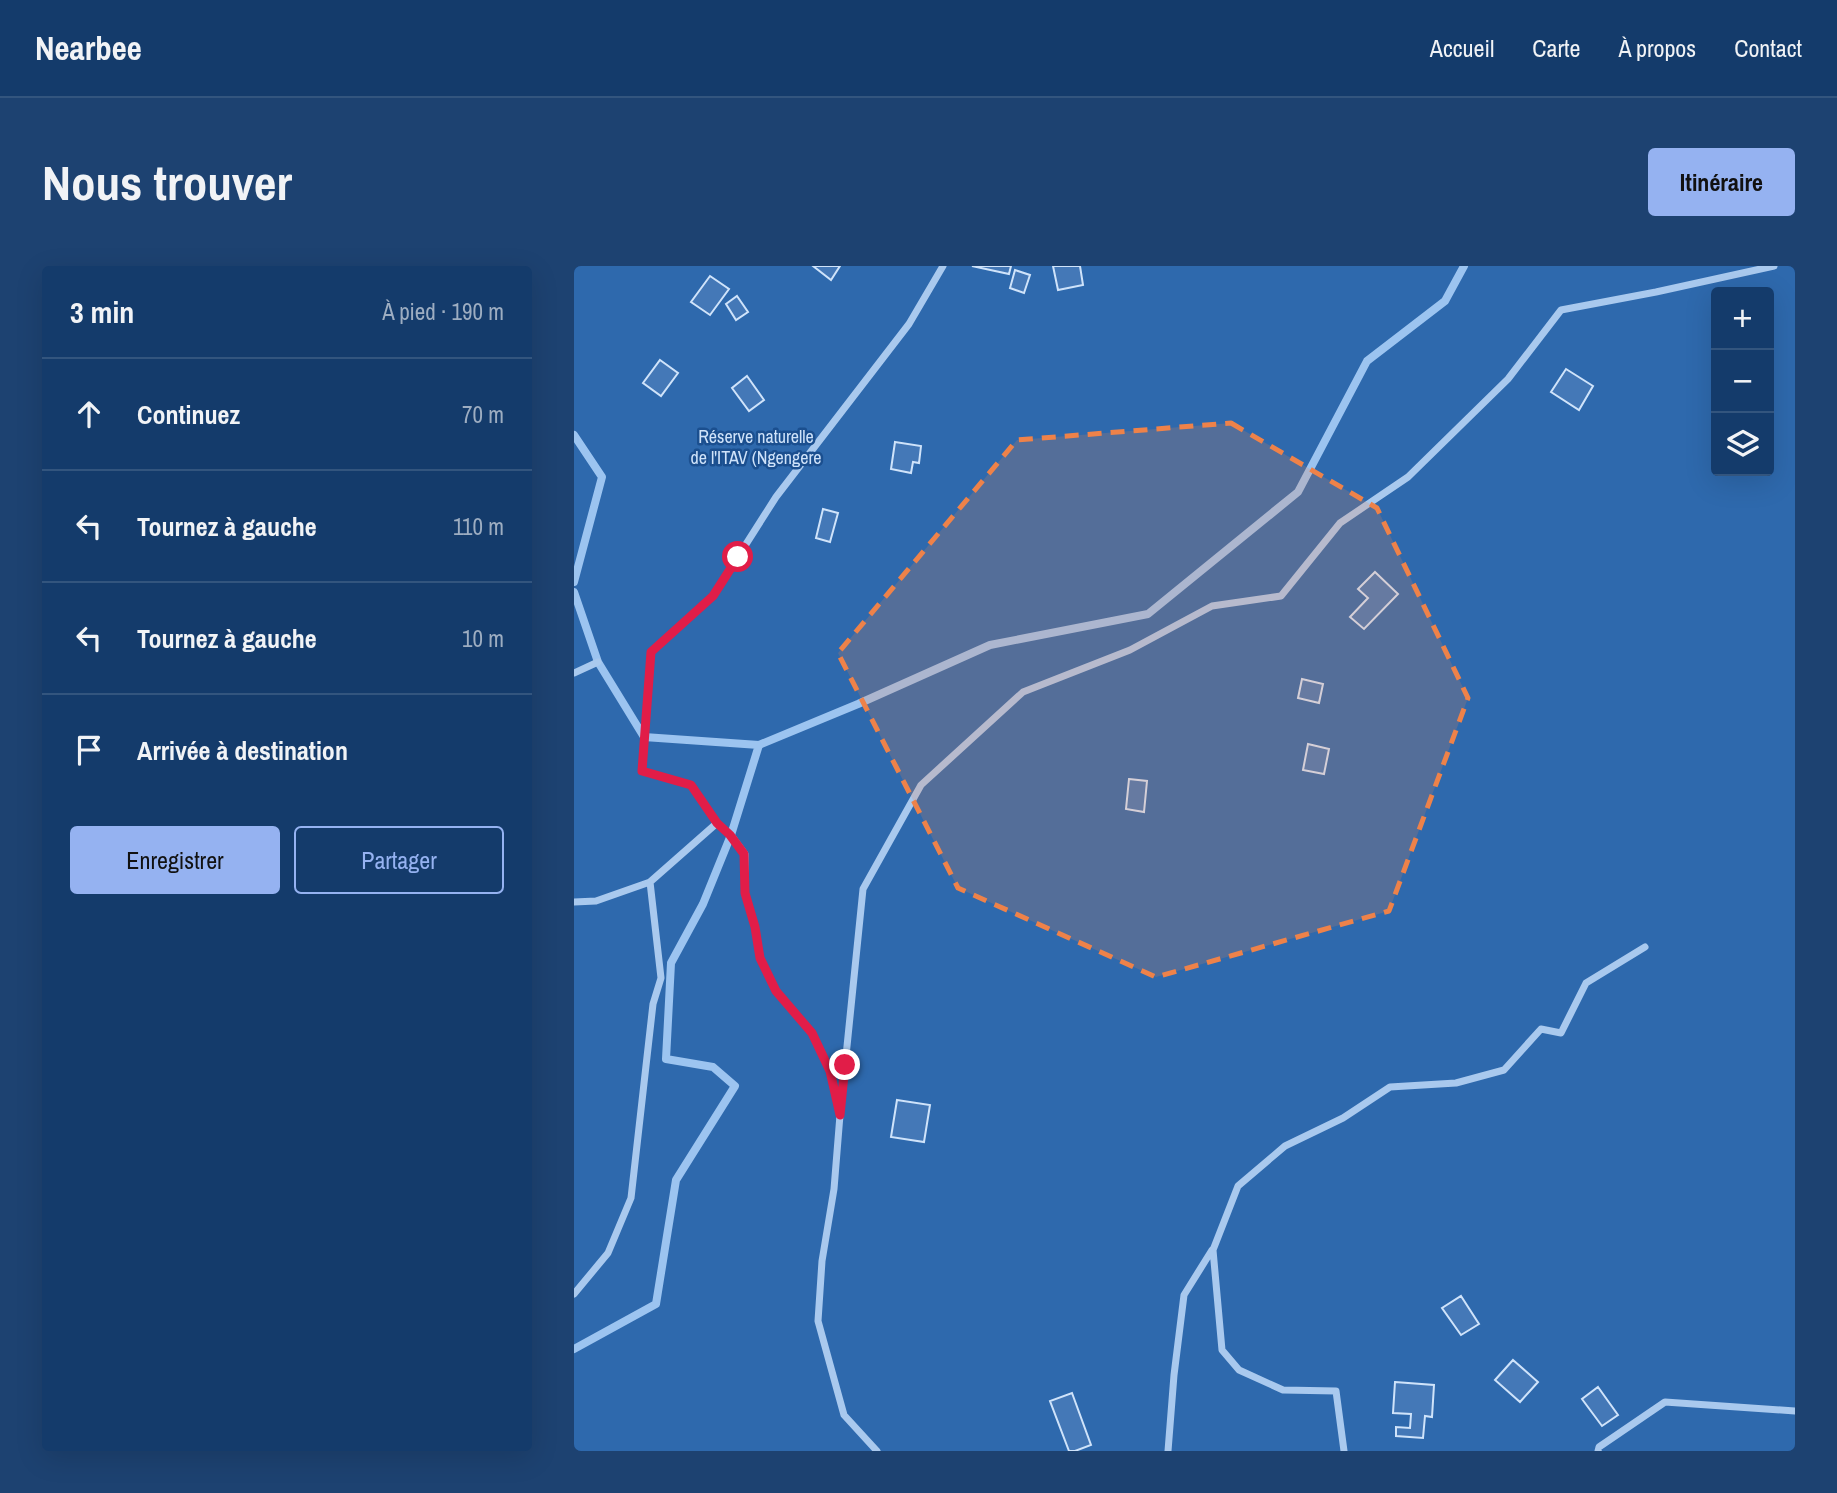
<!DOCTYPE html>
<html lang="fr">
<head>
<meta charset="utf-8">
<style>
	body { margin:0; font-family:"Archivo Narrow",sans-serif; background:#1d4271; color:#f1f3f6 }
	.controls { position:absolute; right:21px; top:21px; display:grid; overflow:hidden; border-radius:7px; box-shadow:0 7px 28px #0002 }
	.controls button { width:63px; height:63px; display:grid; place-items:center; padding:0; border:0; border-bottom:2px solid #33557e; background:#143b6b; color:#f1f3f6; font:35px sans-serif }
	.stop { position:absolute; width:21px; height:21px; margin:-16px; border:5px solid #e11d48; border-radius:50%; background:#fff }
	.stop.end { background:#e11d48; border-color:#fff; box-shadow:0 2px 7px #0008 }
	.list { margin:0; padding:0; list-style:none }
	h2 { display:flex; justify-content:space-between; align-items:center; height:91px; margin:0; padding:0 28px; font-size:30px }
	h2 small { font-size:23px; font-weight:400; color:#9dadc1 }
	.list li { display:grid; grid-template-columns:46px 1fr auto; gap:21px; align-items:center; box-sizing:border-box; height:112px; padding:0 28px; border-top:2px solid #33557e }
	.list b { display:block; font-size:26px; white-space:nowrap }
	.list em { font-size:23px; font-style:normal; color:#9dadc1 }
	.actions { display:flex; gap:14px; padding:21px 28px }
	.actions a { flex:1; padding:16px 0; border:2px solid #95b2f1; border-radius:7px; text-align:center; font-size:24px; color:#95b2f1 }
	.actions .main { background:#95b2f1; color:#111 }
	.icon { flex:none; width:38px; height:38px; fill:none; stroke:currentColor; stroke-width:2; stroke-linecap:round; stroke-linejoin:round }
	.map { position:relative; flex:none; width:1221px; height:1185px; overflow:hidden; border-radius:7px }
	header { display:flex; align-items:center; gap:42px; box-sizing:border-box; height:98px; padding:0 35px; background:#143b6b; border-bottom:2px solid #33557e }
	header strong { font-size:33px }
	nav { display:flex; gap:38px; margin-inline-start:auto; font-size:24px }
	.intro { display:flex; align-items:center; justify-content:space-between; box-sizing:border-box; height:168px; padding:0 42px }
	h1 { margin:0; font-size:49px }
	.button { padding:18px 32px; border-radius:7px; background:#95b2f1; color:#111; font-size:24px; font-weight:700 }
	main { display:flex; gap:42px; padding:0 42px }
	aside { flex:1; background:#143b6b; border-radius:7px; box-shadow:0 7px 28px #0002 }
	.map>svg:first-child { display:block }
	.green { fill:#2e69ad; fill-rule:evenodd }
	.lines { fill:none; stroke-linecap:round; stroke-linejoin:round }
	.stream { stroke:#9cc4f0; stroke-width:8 }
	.building { fill:#4478b7; stroke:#cfe3fa; stroke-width:2 }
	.street { stroke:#a9c9ee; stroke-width:7 }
	.route { stroke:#e11d48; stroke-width:9 }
	.marked { fill:#ee8249; fill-opacity:0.2; stroke:#ee8249; stroke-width:5; stroke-dasharray:14 9; stroke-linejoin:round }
	.labels { text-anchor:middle; stroke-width:5; stroke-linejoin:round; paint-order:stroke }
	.park-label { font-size:18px; fill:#cfe3fa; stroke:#1b4f8f }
</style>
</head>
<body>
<header>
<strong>Nearbee</strong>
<nav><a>Accueil</a><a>Carte</a><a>À propos</a><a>Contact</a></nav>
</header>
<div class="intro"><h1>Nous trouver</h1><a class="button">Itinéraire</a></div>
<main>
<aside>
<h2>3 min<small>À pied · 190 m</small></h2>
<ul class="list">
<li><svg class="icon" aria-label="ahead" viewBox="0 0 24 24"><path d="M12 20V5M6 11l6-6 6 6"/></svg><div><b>Continuez</b></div><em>70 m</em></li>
<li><svg class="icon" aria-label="left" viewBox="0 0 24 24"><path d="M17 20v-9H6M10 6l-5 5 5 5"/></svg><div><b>Tournez à gauche</b></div><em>110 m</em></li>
<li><svg class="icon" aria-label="left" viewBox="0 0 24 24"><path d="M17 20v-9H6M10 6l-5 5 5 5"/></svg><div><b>Tournez à gauche</b></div><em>10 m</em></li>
<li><svg class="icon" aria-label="arrive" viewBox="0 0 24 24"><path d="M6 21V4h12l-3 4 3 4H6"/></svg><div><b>Arrivée à destination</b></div></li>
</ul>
<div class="actions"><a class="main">Enregistrer</a><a>Partager</a></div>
</aside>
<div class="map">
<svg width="1221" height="1185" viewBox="0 0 1221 1185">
	<rect width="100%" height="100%" fill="#1b4f8f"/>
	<path class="green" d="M0,0H1221V1185H0ZM1142,26H1195V205H1142Z"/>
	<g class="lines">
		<path class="stream" d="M0,169L28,211L0,316
			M0,326L24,396L70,471L185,479L284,438L416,379L574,348L724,226L793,95L871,35L890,0
			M0,1083L82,1038L102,914L161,820L139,801L92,793L97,697L129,638L157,569L185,479"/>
	</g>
	<path class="building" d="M239,0H266L257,14Z
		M398,0H437L435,8Z
		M479,0H506L509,19L484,24Z
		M441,4L456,9L450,27L436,22Z
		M136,10L155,23L136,49L117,36Z
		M163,30L174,46L162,54L152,38Z
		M86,94L104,107L87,130L69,117Z
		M992,103L1019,120L1005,144L977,126Z
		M173,110L190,134L175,145L158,122Z
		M321,176L347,180L345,197L339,196L337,207L317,203Z
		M249,243L264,247L256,276L242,272Z
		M801,306L824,328L790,363L776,351L794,332L784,323Z
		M728,413L749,418L745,437L724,432Z
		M734,478L755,483L750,508L729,504Z
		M555,513L573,515L570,546L552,543Z
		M323,834L356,839L350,876L317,871Z
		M887,1030L905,1058L887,1069L868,1042Z
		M939,1094L964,1116L946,1136L921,1114Z
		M821,1116L860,1119L858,1151L851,1150L849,1172L822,1170V1161L836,1162L837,1148L819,1147Z
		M1024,1121L1044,1149L1028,1160L1008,1133Z
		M498,1127L517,1179L501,1185H495L476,1135Z"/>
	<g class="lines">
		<path class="street" d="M0,407L24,396
			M0,636L22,635L76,616L143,557
			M266,849L289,623L347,519L449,426L556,384L638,340L707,330L766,257L834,211L934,113L987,44L1082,26L1200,0
			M0,1028L34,987L57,932L79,738L87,712L76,616
			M303,1185L270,1149L244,1055L248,995L260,923L266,849L256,805L238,767L202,725L186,692L181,661L171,627V588L157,569L143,557L117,519L68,505L77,386L139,330L202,231L335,58L369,0
			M594,1185L600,1109L610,1029L638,984
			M770,1185L762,1125L709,1124L665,1104L648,1084L639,984L664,920L711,880L769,852L816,821L882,817L930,804L967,763L987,767L1012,717L1071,681
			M1024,1185L1025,1181L1091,1136L1221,1145"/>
	</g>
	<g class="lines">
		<path class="route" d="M164,291L139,330L77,386L68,505L117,519L143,557L156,569L170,588L171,627L181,661L186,692L202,725L238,767L256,805L266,849L271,799"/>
	</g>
	<path class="marked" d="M657,157L803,242L894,432L815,645L582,711L384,622L264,387L443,174Z"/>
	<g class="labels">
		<g class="park-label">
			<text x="182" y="177">Réserve naturelle<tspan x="182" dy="21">de l'ITAV (Ngengere</tspan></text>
		</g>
	</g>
</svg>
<div class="controls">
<button>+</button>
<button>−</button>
<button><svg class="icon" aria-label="layers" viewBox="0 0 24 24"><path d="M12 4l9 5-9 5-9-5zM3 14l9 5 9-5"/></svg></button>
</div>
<div class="stop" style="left:164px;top:291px"></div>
<div class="stop end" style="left:271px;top:799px"></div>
</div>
</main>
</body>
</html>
